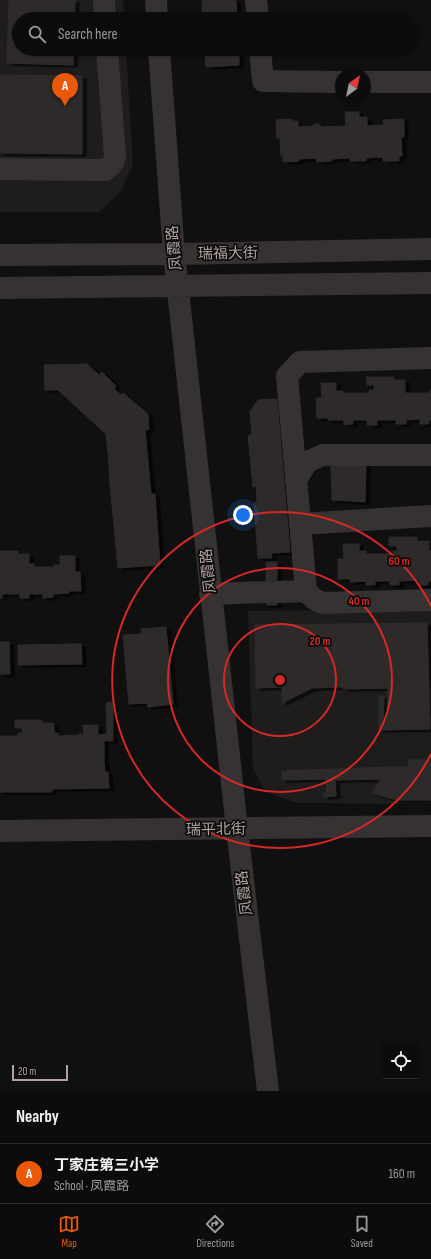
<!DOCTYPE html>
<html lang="en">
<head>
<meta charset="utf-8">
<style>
	body { margin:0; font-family:"Sofia Sans Condensed","Noto Sans SC",sans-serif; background:#1b1a1a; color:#f1f3f6 }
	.controls { position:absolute; right:12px; bottom:12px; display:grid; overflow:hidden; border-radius:0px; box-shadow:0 1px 3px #0004 }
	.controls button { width:36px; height:36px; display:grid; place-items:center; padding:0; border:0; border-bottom:1px solid #2d2c2d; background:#0d0c0c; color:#f1f3f6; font:20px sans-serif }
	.compass { position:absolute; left:335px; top:68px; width:36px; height:36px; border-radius:50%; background:#0d0c0c; box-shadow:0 1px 3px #0004; rotate:33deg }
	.scale { position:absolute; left:12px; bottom:10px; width:56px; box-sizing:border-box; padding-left:4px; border:2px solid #b2a3a1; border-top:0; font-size:11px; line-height:14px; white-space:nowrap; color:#b2a3a1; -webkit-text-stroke:3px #0c0b0b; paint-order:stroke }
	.you { position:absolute; left:243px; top:515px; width:14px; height:14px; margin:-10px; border:3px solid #fff; border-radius:50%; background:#1a73e8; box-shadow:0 0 0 6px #1a73e833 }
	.badge { display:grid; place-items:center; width:26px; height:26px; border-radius:50%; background:#ea580c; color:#fff; font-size:13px; font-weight:700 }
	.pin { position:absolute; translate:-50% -33px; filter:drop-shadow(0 1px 2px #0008) }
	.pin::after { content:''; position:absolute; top:21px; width:14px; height:12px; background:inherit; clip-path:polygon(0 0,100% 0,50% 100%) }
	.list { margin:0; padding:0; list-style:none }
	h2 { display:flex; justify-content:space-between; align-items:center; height:52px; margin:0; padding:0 16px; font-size:17px }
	h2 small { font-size:13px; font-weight:400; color:#9a9b9d }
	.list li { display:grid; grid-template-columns:26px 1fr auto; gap:12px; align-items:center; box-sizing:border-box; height:60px; padding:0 16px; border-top:1px solid #2d2c2d }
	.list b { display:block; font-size:15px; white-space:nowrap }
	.list p { margin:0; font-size:13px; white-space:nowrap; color:#9a9b9d }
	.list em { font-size:13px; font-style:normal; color:#9a9b9d }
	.icon { flex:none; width:22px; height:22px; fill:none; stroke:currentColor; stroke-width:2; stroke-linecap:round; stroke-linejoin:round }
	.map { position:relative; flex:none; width:431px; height:1091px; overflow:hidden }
	.search { position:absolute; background:#0d0c0c; box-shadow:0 1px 3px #0004; left:12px; right:12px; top:12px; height:44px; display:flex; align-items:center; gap:10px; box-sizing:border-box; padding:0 14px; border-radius:22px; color:#9a9b9d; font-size:15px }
	.sheet { height:112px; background:#0d0c0c }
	nav { display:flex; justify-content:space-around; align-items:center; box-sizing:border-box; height:56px; border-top:1px solid #2d2c2d; background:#0d0c0c; font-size:11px; color:#9a9b9d }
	nav a { display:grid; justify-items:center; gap:2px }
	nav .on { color:#ea580c }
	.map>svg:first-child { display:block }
	.built { fill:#1e1d1c }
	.building { fill:#2d2c2b; stroke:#2d2b2a; filter:url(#shadow) }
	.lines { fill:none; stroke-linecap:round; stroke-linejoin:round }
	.minor { stroke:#363231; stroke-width:22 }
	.ring { fill:none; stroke:#d62828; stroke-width:2 }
	.labels { text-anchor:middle; stroke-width:3.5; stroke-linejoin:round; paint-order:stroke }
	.street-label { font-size:15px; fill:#b2a3a1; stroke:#0c0b0b }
	.centre { fill:#d62828; stroke:#0c0b0b; stroke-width:2 }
	.ring-label { font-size:12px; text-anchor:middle; font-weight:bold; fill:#d62828; stroke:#0c0b0b; stroke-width:3.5; stroke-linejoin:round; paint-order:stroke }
</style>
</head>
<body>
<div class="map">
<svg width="431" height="1091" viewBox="0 0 431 1091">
	<defs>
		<filter id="shadow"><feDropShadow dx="4.5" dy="2.5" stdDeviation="0" flood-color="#0009"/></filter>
	</defs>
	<rect width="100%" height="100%" fill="#111010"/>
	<path class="built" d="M0,0H123L124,19H19V49H126L133,164L121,191L99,212H0Z
		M431,608V804L297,803L266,792L253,769L248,611Z"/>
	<path class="building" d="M9,0H75L74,19H19V49H74L73,65L7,63Z
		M202,0H236L237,19H203Z
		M205,49H239V65L206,67Z
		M0,75L82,76V154L0,153Z
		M345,112H359V117H367V126L384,125L383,120L404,119V137H401L402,156H399V161H383V157L366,158V161H350V158L332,159V161L317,162L316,158L299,159V161L283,162V156H281L280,138H277L276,120L292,119V121H298V127L314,126V124H320V127L346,126Z
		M87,364L99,375L102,372L116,386L114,389L121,395L123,393L148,414L149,429L145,430L148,462L109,465L106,434L58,390H45L44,365Z
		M366,377H394V380H405V393H430V390H431V420H429V424H420V419L406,420V424H396V420H377V425H367V420H353V424L344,425V420H328V418H317L316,398H322L321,383H336V391H343V393H369V390L374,391V385H367Z
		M277,399L290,552L271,553L272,558H258L254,503L257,502L256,486L253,487L248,435H252L250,412L258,400Z
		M148,462L150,484L135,485V482L110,484L109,465Z
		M331,464H366L365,502L332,500Z
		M135,482V485L150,484L151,494H155L160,565L118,568L110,484Z
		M389,537H417V541H429V551H431V581H428V585H419V580L399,581V585H390V581H375V585H366V581L350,582V579H338V559H344L343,544H359V551H366V554H393V551H397V546H389Z
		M0,551H18V554H29V564H34V567H54V565H60V556H75V572H80L81,591H69V593L53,594V597L43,598V594H29V598H20V594H2V598H0Z
		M266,562H277V605H266Z
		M427,623L430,729L379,730V696H384L383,721H387L388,688L344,689L341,687L312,688L282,703V687L256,688L255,625Z
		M166,627L173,704L148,707L147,703L129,704L123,635L141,634V629Z
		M0,642H9L10,674H0Z
		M81,644L82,664L18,665V645Z
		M113,702V741L98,740V735L107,734L106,703Z
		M15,720H42V723H54V733H58V736L79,735L78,734H84L83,725H98V740H104V760H93V762L0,763V736H18V733H22V728H15Z
		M93,760H104L105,772H108L109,788L52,789V792H0V763L93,762Z
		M408,760H431V776H409Z
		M389,767L381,779L335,780L336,796L324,797L322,793H327L326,779L282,780V771Z
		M389,767H409V776H431V800H397L372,793Z"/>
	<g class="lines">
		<path class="minor" d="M104,0L105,19
			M156,0L157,19
			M256,0L258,19
			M159,49L174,254L237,829L268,1091
			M260,49L263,81L341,82
			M365,82H431
			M0,169L105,170C111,166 114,163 115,156L107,49
			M0,255L174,254L431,249
			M0,288L431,283
			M431,358L300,362L287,376L306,591L314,599L323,603L431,600
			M296,480L307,462L323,455H431
			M300,524L431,516
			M278,592L306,591
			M210,594L266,592
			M0,831L431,826"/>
	</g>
	<g class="ring">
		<circle cx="280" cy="680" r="56"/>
		<circle cx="280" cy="680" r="112"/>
		<path d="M431 754A168 168 0 1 1 431 606"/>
	</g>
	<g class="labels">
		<g class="street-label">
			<text transform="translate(174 248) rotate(-95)" y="5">凤霞路</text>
			<text transform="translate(228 253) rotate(-1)" y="5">瑞福大街</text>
			<text transform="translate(208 571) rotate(-96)" y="5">凤霞路</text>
			<text transform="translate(216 829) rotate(-1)" y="5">瑞平北街</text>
			<text transform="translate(244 893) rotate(-97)" y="5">凤霞路</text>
		</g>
	</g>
	<circle cx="280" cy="680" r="6" class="centre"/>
	<g class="ring-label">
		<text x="399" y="565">60 m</text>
		<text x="359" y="605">40 m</text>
		<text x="320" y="645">20 m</text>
	</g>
</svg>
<div class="controls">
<button><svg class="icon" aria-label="locate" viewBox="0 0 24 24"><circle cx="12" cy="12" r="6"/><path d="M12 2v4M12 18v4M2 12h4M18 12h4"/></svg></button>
</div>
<svg class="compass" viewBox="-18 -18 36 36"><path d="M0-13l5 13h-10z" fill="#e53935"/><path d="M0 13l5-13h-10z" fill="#9a9b9d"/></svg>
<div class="scale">20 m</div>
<div class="you"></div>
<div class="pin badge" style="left:65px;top:106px">A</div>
<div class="search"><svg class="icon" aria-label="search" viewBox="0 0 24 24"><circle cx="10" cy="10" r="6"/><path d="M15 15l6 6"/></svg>Search here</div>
</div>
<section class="sheet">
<h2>Nearby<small></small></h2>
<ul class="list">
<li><span class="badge">A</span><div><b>丁家庄第三小学</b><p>School · 凤霞路</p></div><em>160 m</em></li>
</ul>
</section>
<nav>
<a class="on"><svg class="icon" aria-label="map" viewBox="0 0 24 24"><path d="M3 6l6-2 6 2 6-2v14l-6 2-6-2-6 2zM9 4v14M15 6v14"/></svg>Map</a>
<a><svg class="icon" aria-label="directions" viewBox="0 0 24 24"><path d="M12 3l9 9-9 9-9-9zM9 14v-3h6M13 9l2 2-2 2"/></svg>Directions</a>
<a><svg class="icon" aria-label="saved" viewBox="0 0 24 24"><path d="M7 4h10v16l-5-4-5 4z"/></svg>Saved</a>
</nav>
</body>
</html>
